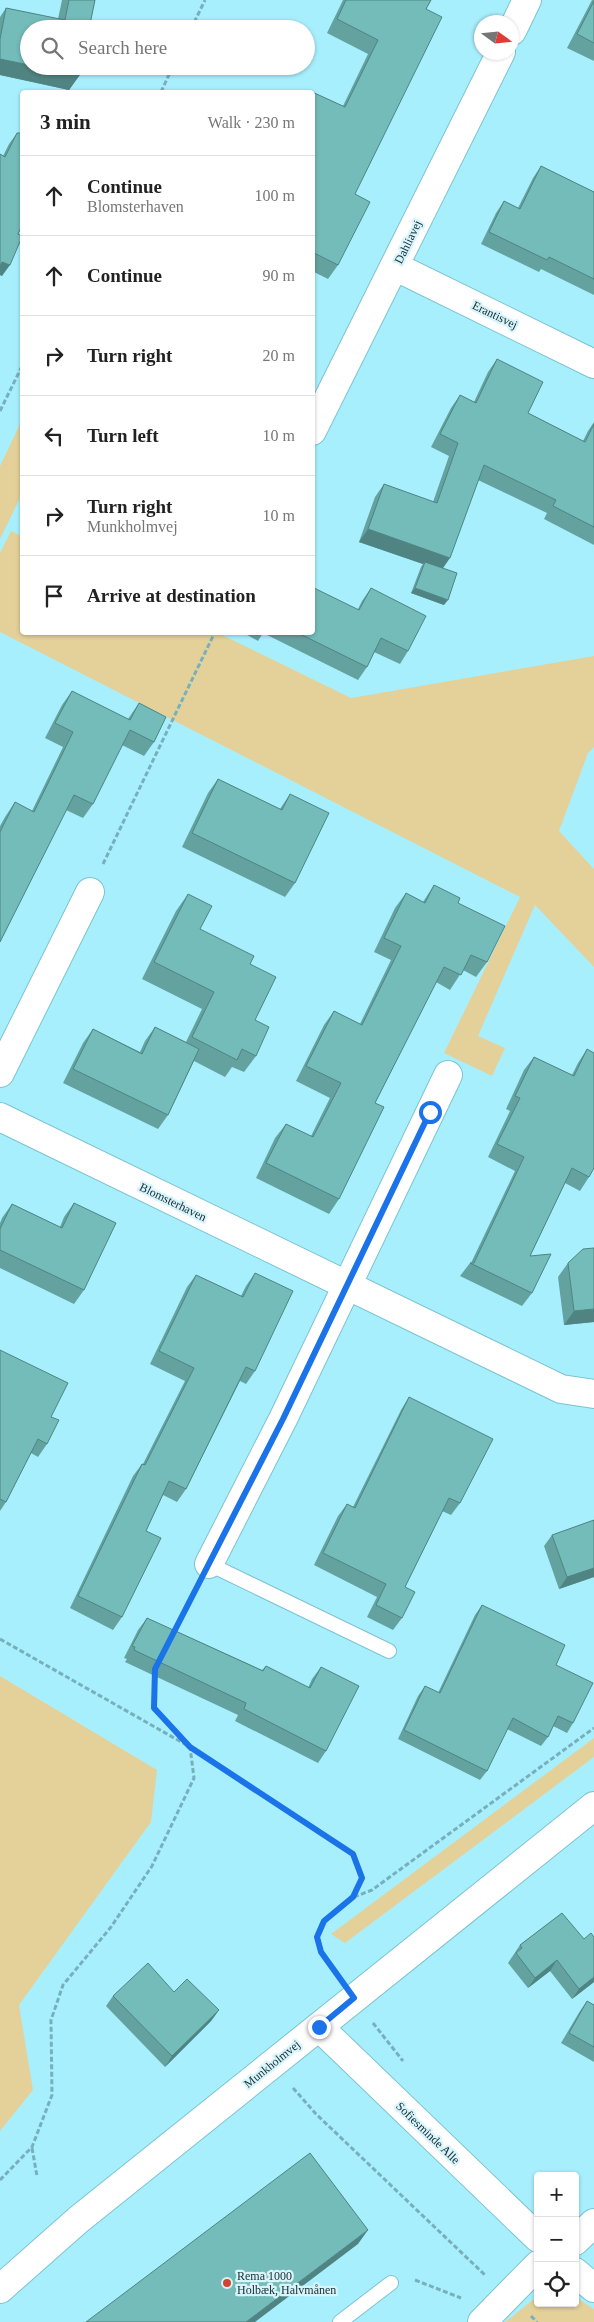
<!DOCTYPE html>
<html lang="en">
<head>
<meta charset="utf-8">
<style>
	body { margin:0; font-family:"Times New Roman",serif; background:#f6f6f6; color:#222 }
	.controls { position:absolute; right:15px; bottom:15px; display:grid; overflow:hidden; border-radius:5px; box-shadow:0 1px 4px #0004 }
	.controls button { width:45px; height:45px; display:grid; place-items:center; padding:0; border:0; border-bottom:1px solid #e0e0e0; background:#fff; color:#222; font:25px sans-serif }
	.compass { position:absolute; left:474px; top:15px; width:45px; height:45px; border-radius:50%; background:#fff; box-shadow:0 1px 4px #0004; rotate:105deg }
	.stop { position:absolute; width:15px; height:15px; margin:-11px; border:4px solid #1a73e8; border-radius:50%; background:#fff }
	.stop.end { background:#1a73e8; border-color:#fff; box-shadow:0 1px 5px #0008 }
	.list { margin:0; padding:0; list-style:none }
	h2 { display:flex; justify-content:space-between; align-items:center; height:65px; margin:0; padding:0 20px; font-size:21px }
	h2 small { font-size:16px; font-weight:400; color:#767676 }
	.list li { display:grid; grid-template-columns:32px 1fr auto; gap:15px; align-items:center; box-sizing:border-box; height:80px; padding:0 20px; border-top:1px solid #e0e0e0 }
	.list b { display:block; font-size:19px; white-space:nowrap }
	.list p { margin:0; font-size:16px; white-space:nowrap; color:#767676 }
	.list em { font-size:16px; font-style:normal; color:#767676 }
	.icon { flex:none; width:28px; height:28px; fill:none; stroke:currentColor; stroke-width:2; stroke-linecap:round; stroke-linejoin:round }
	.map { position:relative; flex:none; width:594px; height:2322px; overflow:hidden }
	.search { position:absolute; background:#fff; box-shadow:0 1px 4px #0004; left:20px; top:20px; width:295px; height:55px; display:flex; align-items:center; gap:12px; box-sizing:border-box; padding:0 18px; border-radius:28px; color:#767676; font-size:19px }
	.panel { position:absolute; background:#fff; box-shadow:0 1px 4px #0004; left:20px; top:90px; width:295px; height:545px; border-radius:5px }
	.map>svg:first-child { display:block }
	.green { fill:#e4d199 }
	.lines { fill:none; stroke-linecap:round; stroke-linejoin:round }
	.lane-casing { stroke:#7dc3d1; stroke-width:16 }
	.street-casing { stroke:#7dc3d1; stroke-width:30 }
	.secondary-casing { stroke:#7dc3d1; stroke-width:30 }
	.path { stroke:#77b0bc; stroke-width:3; stroke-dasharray:5 2.5; stroke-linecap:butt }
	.lane { stroke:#fff; stroke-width:14 }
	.street { stroke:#fff; stroke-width:28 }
	.secondary { stroke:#fff; stroke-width:28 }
	.wall { fill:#63a29f }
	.shaded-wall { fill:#508482 }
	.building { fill:#73bcb9; stroke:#508482 }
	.route { stroke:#1a73e8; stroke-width:6 }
	.poi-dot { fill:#d1452f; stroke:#d9f4fa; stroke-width:2 }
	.labels { text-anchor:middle; stroke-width:4.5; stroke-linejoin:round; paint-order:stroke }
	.street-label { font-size:12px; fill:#112f34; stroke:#d9f4fa }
	.poi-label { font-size:12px; fill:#112f34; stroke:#d9f4fa; text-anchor:start }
</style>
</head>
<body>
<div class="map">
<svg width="594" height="2322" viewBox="0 0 594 2322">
	<rect width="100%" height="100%" fill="#a8effe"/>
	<path class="green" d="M22,420V494L0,539V466Z
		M11,531L22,536V632L218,633L351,698L594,656V747L588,753L559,831L594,869V967L535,905L478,1036L505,1048L492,1076L444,1053L520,897L0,632V553Z
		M0,1676L157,1770L151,1822L19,2005L33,2090L0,2131Z
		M594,1738V1757L345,1943L331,1934Z
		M538,2296V2303H575V2297L594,2309V2322H505Z"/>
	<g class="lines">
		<defs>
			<path id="lane" d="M209,1564L389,1651
				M340,2322L391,2283"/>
			<path id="street" d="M512,31L527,0
				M396,267L594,364
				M312,431L501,52
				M0,1073L90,892
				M0,1117L561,1389L594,1394
				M209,1564L283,1419L448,1075
				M319,2027L538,2238
				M575,2241L594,2223
				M575,2272L594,2288
				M482,2322L538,2265"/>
			<path id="secondary" d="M0,2289L78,2220L594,1806"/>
		</defs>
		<use href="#lane" class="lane-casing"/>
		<use href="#street" class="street-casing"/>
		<use href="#secondary" class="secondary-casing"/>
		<path class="path" d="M191,29L205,0
			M161,92L173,66
			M0,411L22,366
			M103,864L215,632
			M174,1633L195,1592
			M0,1639L190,1747L353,1854L362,1878L353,1897L324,1921L317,1937L321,1952L337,1974
			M354,1897L372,1890L594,1728
			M373,2023L403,2061
			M293,2088L316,2114L485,2275
			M32,2148L37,2176
			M0,2180L32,2147L52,2095L51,2020L63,1985L111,1927L152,1866L194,1778L190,1747L154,1708L155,1672
			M415,2280L461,2298
			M531,2316L537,2322"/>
		<use href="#lane" class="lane"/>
		<use href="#street" class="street"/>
		<use href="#secondary" class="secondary"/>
	</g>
	<path class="wall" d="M62,0H95L79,76L69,90L0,75V17L6,8L58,19Z
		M343,0H431L426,9L355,194L338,265L328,279L312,271V92L343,106L368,54L327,33Z
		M592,0H594V61L567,48Z
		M17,133L18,234L2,276L0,275V154L3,156L9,144Z
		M541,166L594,192V295L541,269L539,272L481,244L496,213L504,201L518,208L533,178Z
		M497,359L528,413L583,441L588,431L594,422V545L544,519L547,513L478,480L443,568L444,605L411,593L421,567L423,564L359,542L375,497L384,484L433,502L449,456L431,447L451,408L460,395L474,402L488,372Z
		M371,588L408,651L400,664L374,652L367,667L358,680L263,633L258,641L242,632H312L358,609L362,601Z
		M72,691L128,719L139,703L154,742L144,756L122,745L93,804L83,818L66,810L0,942V826L5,817L15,802L32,811L63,747L45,738L62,705Z
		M218,779L280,809L290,794L295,883L285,897L182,847L208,793Z
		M434,885L458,903L487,962L476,977L463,970L450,990L436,982L375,1103L339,1199L329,1214L256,1178L275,1138L286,1124L311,1136L330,1098L296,1081L324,1025L334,1011L360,1024L391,960L374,952L395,908L406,893L423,902Z
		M188,894L200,929L250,964L255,1020L256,1056L244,1072L232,1067L225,1077L194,1061L168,1115L158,1129L63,1083L83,1043L93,1029L140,1052L145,1041L155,1027L186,1042L202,1009L142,979L176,911Z
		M587,1049L589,1177L580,1191L565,1183L530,1256L532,1293L522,1306L460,1276L470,1263H471L515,1171L488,1157L510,1111L506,1109L524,1070L534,1057L572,1075L578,1063Z
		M74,1203L84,1290L74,1304L0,1268V1223L2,1218L12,1204L60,1227L64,1217Z
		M594,1248V1322L564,1325L558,1277L568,1263Z
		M255,1273V1371L246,1384L240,1381L186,1489L177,1502L163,1495L146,1531L122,1617L113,1630L70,1608L133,1476L142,1464H143L185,1381L150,1364L187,1287L196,1275L241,1296L246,1286Z
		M0,1350L51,1417L47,1444L38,1457L31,1453L6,1502L0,1511Z
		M409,1397L460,1503L451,1515L442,1511L405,1587L402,1618L393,1630L367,1617L377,1597L314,1565L338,1516L347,1504L353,1507L401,1410Z
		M594,1520V1577L559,1589L544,1546L552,1535Z
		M482,1605L556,1665L573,1723L567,1733L553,1726L548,1737L541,1746L507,1729L487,1771L480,1780L398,1739L418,1696L425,1686L438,1693L475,1615Z
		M147,1618L262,1670L266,1666L308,1688L312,1679L321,1667L326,1751L318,1763L235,1721L238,1715L125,1662L127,1659L124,1658L138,1630Z
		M562,1913L594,1982L572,1999L550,1971L528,1988L508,1963L520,1945Z
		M174,1992L219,2010L211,2021L165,2067L106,2006L113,1996Z
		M587,2001L594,2005V2062L561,2043L580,2011Z"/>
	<path class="shaded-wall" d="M0,59L29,65V66H33L79,76L69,90L0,75Z
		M2,262L10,265L2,276L0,275V265Z
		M368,529L450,558L441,571L425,562L423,564L359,542Z
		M415,588L448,600L444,605L411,593Z
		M594,1309V1322L564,1325L574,1311Z
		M594,1568V1577L559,1589L567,1577Z
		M557,1960L550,1971L528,1988L535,1978Z
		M594,1977V1982L572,1999L579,1989Z
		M219,2010L211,2021L165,2067L172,2056Z
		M368,2230L358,2244L255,2322H246Z"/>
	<path class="building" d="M69,0H95L89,29H29V65L0,59V39L6,8L65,20Z
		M346,0H431L426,9L442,17L355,194L370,202L338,265L312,252V92H310V91L345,107L378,40L337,19Z
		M594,1V43L577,34Z
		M33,66H81L79,76Z
		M17,133H22V225L18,234L22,236V237L10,265L2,262L0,266V154L5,157Z
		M541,166L594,192V279L549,257L547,260L489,232L504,201L520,209Z
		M497,359L543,382L528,413L585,442L594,424V527L553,506L556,500L484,465L450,558L368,529L384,484L437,503L458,443L440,434L460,395L476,403Z
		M425,562L457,573L448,600L415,588Z
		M312,587L359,610L371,588L426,616L408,651L381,638L367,667L296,632H312Z
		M72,691L130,720L139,703L166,717L154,742L130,730L93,804L74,795L0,942V832L15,802L34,812L73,732L55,723Z
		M218,779L282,810L290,794L329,813L295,883L192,833Z
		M434,885L460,898L458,903L505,926L487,962L471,955L461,975L444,967L375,1103L384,1107L339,1199L266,1163L286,1124L313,1137L341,1083L306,1066L334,1011L362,1025L401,946L384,938L406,893L425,903Z
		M188,894L212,906L200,929L254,956L250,964L276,977L255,1020L269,1027L256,1056L242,1049L237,1060L192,1037L214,992L154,962Z
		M155,1027L199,1049L168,1115L73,1069L93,1029L142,1054Z
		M587,1049L594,1053V1168L589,1177L572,1168L530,1256L551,1254L532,1293L470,1263H474L524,1157L497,1144L520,1098L515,1096L534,1057L574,1076Z
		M74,1203L116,1223L84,1290L0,1250V1229L12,1204L62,1228Z
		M594,1248V1309L574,1311L568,1263L583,1249Z
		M255,1273L293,1291L255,1371L246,1367L186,1489L169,1481L146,1531L161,1538L122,1617L78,1596L142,1464L145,1465L194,1368L159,1351L196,1275L243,1297Z
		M0,1350L68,1383L51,1417L59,1420L47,1444L38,1439L6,1502L0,1499Z
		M409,1397L493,1439L460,1503L449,1498L405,1587L415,1592L402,1618L376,1605L386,1584L323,1553L347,1504L355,1508Z
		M594,1520V1568L567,1577L552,1535Z
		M482,1605L565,1645L556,1665L593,1683L573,1723L558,1716L548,1737L513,1718L487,1771L404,1730L425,1686L440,1693Z
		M147,1618L263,1671L266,1666L310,1688L321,1667L359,1686L326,1751L244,1709L246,1703L134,1650L135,1647L132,1646Z
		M562,1913L584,1939L591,1933L594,1937V1977L579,1989L557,1960L535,1978L516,1953L522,1948L520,1945Z
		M148,1963L174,1992L187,1979L219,2010L172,2056L113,1996Z
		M587,2001L594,2005V2047L569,2033Z
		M310,2153L368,2230L246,2322H86Z"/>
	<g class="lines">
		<path class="route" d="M319,2027L354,1998L321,1952L317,1937L324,1921L353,1897L362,1878L353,1854L190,1747L154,1708L155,1669L283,1419L430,1112"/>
	</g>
	<circle class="poi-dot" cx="227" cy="2283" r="5"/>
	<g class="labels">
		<g class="street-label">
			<text transform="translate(408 242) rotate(-64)" y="4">Dahliavej</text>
			<text transform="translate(495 315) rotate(26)" y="4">Erantisvej</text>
			<text transform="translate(173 1202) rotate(26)" y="4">Blomsterhaven</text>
			<text transform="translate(272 2064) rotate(-39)" y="4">Munkholmvej</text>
			<text transform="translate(428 2133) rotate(44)" y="4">Sofiesminde Alle</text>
		</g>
		<g class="poi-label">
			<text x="237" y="2280">Rema 1000<tspan x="237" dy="14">Holbæk, Halvmånen</tspan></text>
		</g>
	</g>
</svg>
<div class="controls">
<button>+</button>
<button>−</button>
<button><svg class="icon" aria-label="locate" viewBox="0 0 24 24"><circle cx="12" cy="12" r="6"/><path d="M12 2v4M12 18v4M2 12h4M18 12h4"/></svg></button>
</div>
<svg class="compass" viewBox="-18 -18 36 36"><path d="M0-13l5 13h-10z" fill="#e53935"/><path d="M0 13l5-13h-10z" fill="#767676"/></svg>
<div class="stop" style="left:430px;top:1112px"></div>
<div class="stop end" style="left:319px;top:2027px"></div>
<div class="search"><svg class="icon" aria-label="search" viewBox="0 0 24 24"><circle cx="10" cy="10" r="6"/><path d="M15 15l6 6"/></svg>Search here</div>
<section class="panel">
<h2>3 min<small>Walk · 230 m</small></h2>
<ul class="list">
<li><svg class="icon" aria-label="ahead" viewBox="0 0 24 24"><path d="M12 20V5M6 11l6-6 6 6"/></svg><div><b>Continue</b><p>Blomsterhaven</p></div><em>100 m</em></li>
<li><svg class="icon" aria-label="ahead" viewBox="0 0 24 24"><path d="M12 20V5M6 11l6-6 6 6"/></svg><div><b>Continue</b></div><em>90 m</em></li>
<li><svg class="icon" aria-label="right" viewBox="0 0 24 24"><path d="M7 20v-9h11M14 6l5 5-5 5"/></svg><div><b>Turn right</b></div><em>20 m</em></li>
<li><svg class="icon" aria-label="left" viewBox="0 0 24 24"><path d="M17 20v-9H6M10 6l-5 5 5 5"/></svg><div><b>Turn left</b></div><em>10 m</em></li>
<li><svg class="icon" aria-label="right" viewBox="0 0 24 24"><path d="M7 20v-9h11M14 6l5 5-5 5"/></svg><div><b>Turn right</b><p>Munkholmvej</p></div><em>10 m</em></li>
<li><svg class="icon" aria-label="arrive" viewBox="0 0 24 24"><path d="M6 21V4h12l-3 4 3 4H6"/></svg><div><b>Arrive at destination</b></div></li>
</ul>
</section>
</div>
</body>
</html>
